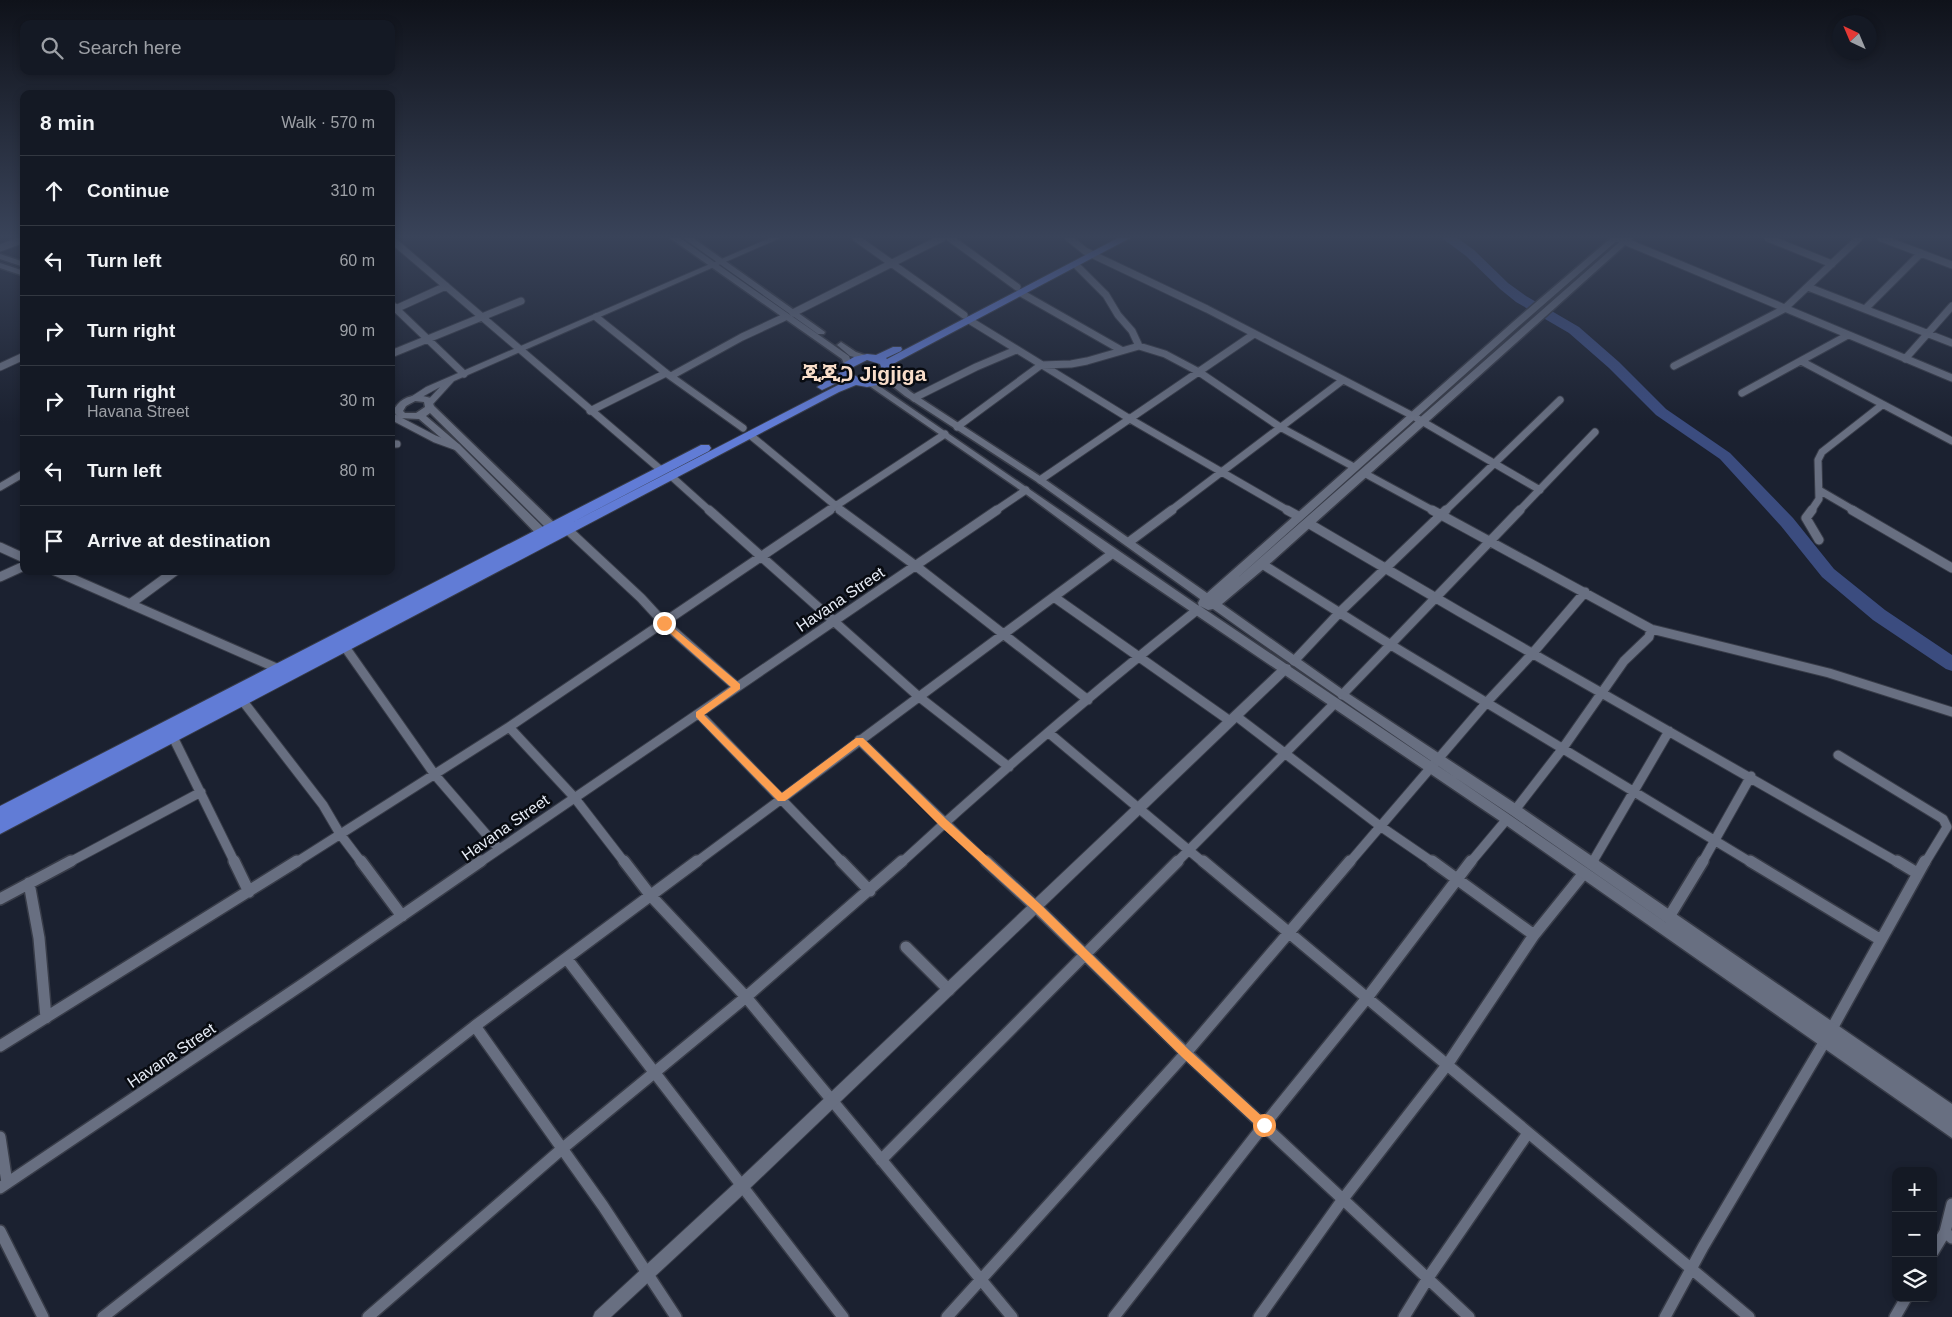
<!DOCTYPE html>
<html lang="en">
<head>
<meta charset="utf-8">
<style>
	body { margin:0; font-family:Helvetica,"Noto Sans Ethiopic",sans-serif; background:#212631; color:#f1f3f6 }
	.controls { position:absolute; right:15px; bottom:15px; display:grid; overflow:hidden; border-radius:10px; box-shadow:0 2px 8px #0003 }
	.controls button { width:45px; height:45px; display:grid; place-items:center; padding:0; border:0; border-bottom:1px solid #333841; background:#141924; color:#f1f3f6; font:25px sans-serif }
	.compass { position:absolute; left:1832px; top:15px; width:45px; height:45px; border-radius:50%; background:#141924; box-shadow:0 2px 8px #0003; rotate:316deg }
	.stop { position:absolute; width:15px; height:15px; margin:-11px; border:4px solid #fb9e50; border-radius:50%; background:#fff }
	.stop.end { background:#fb9e50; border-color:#fff; box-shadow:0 1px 5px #0008 }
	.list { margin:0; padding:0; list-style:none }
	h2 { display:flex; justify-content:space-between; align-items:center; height:65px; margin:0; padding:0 20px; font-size:21px }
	h2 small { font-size:16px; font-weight:400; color:#9da0a6 }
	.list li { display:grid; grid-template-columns:32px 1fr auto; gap:15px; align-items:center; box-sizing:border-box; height:70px; padding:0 20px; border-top:1px solid #333841 }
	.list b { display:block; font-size:19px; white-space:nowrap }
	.list p { margin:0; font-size:16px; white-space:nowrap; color:#9da0a6 }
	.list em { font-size:16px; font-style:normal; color:#9da0a6 }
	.icon { flex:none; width:28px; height:28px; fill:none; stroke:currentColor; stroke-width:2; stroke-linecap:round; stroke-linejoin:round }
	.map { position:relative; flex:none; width:1952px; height:1317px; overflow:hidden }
	.search { position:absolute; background:#141924; box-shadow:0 2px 8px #0003; left:20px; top:20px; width:375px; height:55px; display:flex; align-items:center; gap:12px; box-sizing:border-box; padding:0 18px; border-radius:10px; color:#9da0a6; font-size:19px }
	.panel { position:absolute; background:#141924; box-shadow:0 2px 8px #0003; left:20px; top:90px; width:375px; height:485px; border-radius:10px }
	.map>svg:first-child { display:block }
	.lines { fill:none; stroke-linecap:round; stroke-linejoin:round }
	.river { fill:#3b4c7f; fill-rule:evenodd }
	.minor-far2-casing { stroke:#383c48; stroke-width:9 }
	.minor-far1-casing { stroke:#383c48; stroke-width:11 }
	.minor-casing { stroke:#383c48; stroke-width:14 }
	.tertiary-casing { stroke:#383c48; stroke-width:2 }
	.secondary-casing { stroke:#383c48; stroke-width:3 }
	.trunk-casing { stroke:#383c48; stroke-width:2 }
	.minor-far2 { stroke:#686f81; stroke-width:7 }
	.minor-far1 { stroke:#686f81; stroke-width:9 }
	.minor { stroke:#686f81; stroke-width:11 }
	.tertiary { fill:#686f81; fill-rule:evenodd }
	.secondary { fill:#686f81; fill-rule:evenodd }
	.trunk { fill:#617cd6; fill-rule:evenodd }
	.route { fill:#fb9e50 }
	.labels { text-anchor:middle; stroke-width:5; stroke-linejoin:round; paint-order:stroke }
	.street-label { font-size:16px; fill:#e7ecf6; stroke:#080b11 }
	.far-town-label { font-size:21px; font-weight:bold; fill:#f9deca; stroke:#080b11 }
</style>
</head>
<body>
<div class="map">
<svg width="1952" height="1317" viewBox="0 0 1952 1317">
	<rect width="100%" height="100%" fill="#1b2130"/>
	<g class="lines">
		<path class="river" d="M1442,238H1457L1474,250L1508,283L1526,296L1579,327L1619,362L1666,409L1730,453L1793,518L1834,569L1885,610L1952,655V671L1946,669L1873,620L1822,577L1781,526L1720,459L1656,415L1609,368L1569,333L1516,302L1500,289L1466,256Z"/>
		<defs>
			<path id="minor-far2" d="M856,238L964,315
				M950,238L1017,287
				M1069,238L1085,251L1207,309L1413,416L1540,490
				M1617,238L1952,378
				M1768,238L1832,264
				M1881,238L1952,265
				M391,239L661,470
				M0,248L24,239
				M1076,265L1106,295L1118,315L1132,331L1139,346
				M1808,287L1952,343
				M1021,293L1121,350
				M391,304L464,374
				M1865,309L1921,253
				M391,311L446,286
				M793,313L942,238
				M596,317L666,373L743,428
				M969,320L1130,419L1289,511
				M391,354L521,301
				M1905,359L1952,306
				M1801,361L1952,441
				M1674,366L1784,309L1859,238
				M0,367L24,356
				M671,376L742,337L785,317
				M1742,393L1848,335
				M914,398L976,367L1016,350
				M590,411L666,373
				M391,416L435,439L457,447
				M957,427L1041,365L1071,364L1087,361L1139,346L1165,354L1199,372L1280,427L1354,467
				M750,435L842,511
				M391,444H397
				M1364,473L1434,511
				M671,476L710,511
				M1040,480L1254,334
				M0,487L24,473
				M1819,490L1855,511
				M828,511L945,434
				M995,511L1026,490
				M1170,511L1343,380
				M1445,511L1560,400
				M1519,511L1595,432
				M1811,511L1819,499L1818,460L1822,452L1882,405"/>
			<path id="minor-far1" d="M709,510L918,696L1009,767
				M840,510L916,566L1088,700
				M1287,510L1298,516
				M1432,510L1651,629L1829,673L1952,712
				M1812,510L1806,518L1819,540
				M1852,510L1952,568
				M1308,523L1460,612L1899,863
				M568,530L641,598L664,623L737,687
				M1129,542L1172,510
				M0,547L24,558
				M1262,564L1391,645L1752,863
				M55,571L281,670
				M0,577L24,566
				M1054,597L1230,721
				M130,604L175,571
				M345,647L435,775L499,849
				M1294,661L1340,612L1446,510
				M1342,695L1520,510
				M242,700L323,805L340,834L362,863
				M699,714L843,863
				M1236,716L1380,826L1434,863
				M509,727L574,797L625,863
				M1049,733L1204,863
				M173,737L235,863
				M859,740L987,863
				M1838,755L1943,819L1947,827L1925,863
				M1515,810L1563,748L1624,661L1649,637L1651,629
				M68,863L201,792
				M295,863L509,727L830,510
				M479,863L997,510
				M695,863L1113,553
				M901,863C996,775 1096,690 1197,610
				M1176,863L1335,703
				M1349,863L1487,702L1532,654L1585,592
				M1470,863L1507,819
				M1592,863L1669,731
				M1702,863L1751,776"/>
			<path id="minor" d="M234,861L249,892
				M361,861L402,916
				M624,861L651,896L746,997L1012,1317
				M841,861L870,891
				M986,861L1036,907L1186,1053L1469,1317
				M1203,861L1749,1317
				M1432,861L1534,935
				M1750,861L1881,940
				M1897,861L1917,873
				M1592,863L1593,861
				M29,883L39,938L46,1018
				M0,899L71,861
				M1669,917L1703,861
				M906,947L949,990
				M567,959L843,1317
				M475,1026L603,1206L676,1317
				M0,1046L297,861
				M0,1137L7,1183
				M881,1160L1178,861
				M0,1188L306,982L481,861
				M1952,1204L1945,1232L1952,1238
				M0,1231L43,1317
				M1933,1252L1945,1232
				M103,1317L475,1026L697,861
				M368,1317L563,1148L746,997L902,861
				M947,1317L1186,1053L1350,861
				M1114,1317L1264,1125L1367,998L1471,861
				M1259,1317L1343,1199L1447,1065L1534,935L1584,873
				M1404,1317L1428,1278L1528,1133
				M1665,1317L1703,1247L1825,1041L1925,861
				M1895,1317L1906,1298"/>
			<path id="tertiary" d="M770,238H780L454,381L433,404L430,405L426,402L440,387L413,402L410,403L406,400L426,387Z
				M1286,664L1290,665L1291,668L1290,671L747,1191L611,1317H593L595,1312L737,1181L1282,665Z"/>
			<path id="secondary" d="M670,238H680L849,356L852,365L851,367H845L842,359Z
				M683,238H693L825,332L824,334H818Z
				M1611,238H1620L1519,326L1234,581L1624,238H1633L1266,567L1222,604L1346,692L1519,806L1952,1104V1138L1503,823L1109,556L1023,492L865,383L866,381H872L1199,606L1198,603L1200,599L1037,482L905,396L891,385L884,372L885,370H891L898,381L911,392L1043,478L1207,593L1513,322ZM1200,606L1208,610L1213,609C1366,718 1523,823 1678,931L1511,815Z
				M0,254L24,262V267L0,259Z
				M0,263L24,271V276L0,268Z
				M841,342L856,352L871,357L867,360L850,356L837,345Z
				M419,395L431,398L434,406L562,530L563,533L562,536H554L430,413L426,416L460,445L552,536L553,539L552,542H544L454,449L419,419L399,418L393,411C399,400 407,396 419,395ZM415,401L424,402L425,407L416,413H405L403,411L406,406Z"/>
			<path id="trunk" d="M1118,238H1130L891,365L893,372L888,379L877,385L867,387L856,385L839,392L0,834V806L701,445H709L711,448L709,451L571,523L846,381L845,379L822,390L817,387L841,372L844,363L854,357L867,354L876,355L893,347H901L902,349L901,351L886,358L887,359ZM867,360L880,364L883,372C873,381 861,382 852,373L853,367Z"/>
		</defs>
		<use href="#minor-far2" class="minor-far2-casing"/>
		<use href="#minor-far1" class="minor-far1-casing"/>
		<use href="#minor" class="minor-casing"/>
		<use href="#tertiary" class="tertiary-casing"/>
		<use href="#secondary" class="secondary-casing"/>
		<use href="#trunk" class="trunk-casing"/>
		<use href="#minor-far2" class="minor-far2"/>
		<use href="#minor-far1" class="minor-far1"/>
		<use href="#minor" class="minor"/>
		<use href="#tertiary" class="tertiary"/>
		<use href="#secondary" class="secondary"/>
		<use href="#trunk" class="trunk"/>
	</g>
	<linearGradient id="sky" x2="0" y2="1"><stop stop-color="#0f121a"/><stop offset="0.56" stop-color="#394359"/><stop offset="1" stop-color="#394359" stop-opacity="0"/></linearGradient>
	<rect width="1952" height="423" fill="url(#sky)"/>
	<path class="route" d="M664,620L740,684V689L704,715L782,793L856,738H863L947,820L1040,904L1189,1050L1267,1121L1269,1125L1267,1129L1264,1131L1260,1129L1182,1057L1033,910L940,826L859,745L785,801H778L696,717V712L731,687L661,625L660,623Z"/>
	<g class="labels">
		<g class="street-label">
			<text transform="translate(840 599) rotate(-34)" y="6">Havana Street</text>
			<text transform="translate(505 827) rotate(-35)" y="6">Havana Street</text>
			<text transform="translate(171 1055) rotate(-34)" y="6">Havana Street</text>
		</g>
		<g class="far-town-label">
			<text x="864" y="381">ጂጂጋ Jigjiga</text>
		</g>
	</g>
</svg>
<div class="controls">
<button>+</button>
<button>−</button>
<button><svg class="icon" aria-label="layers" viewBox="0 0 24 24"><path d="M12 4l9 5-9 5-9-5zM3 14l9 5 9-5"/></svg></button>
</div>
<svg class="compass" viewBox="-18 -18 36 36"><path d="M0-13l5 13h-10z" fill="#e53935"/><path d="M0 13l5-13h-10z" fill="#9da0a6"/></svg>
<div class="stop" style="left:1264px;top:1125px"></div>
<div class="stop end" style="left:664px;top:623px"></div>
<div class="search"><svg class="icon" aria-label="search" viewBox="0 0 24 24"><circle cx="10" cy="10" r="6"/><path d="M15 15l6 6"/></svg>Search here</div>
<section class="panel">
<h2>8 min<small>Walk · 570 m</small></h2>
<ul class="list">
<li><svg class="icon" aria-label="ahead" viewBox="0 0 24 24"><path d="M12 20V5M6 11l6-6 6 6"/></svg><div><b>Continue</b></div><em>310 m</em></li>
<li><svg class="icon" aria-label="left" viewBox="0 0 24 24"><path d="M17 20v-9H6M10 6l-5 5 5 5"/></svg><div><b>Turn left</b></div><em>60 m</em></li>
<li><svg class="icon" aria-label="right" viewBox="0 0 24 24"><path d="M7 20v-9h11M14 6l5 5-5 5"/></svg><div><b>Turn right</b></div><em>90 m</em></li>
<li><svg class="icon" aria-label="right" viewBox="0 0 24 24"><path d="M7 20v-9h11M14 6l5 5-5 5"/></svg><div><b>Turn right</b><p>Havana Street</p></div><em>30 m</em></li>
<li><svg class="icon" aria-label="left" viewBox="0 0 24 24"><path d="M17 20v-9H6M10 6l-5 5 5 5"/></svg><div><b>Turn left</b></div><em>80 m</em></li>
<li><svg class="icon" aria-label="arrive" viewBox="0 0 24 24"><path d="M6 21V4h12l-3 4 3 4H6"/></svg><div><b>Arrive at destination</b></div></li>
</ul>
</section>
</div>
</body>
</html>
